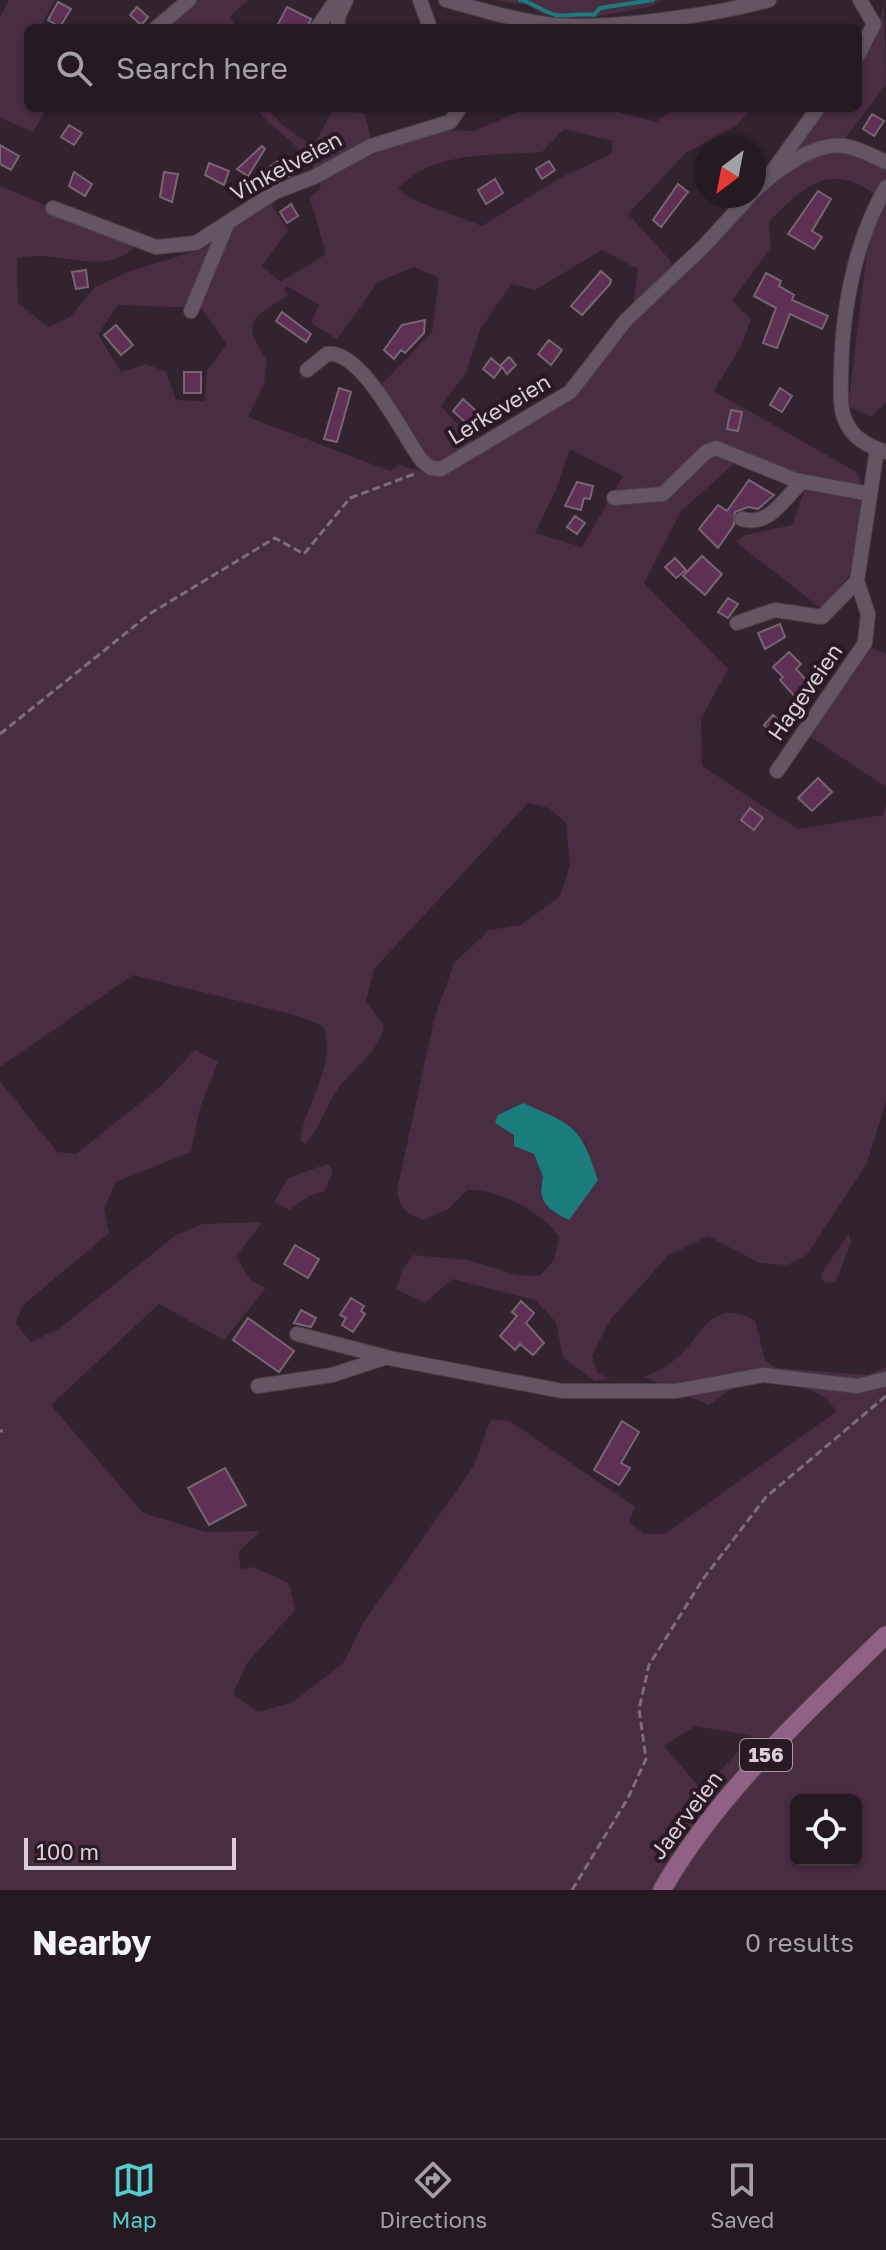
<!DOCTYPE html>
<html lang="en">
<head>
<meta charset="utf-8">
<style>
	body { margin:0; font-family:"Golos Text",sans-serif; background:#2e232a; color:#f1f3f6 }
	.controls { position:absolute; right:24px; bottom:24px; display:grid; overflow:hidden; border-radius:12px; box-shadow:0 2px 6px #0004 }
	.controls button { width:72px; height:72px; display:grid; place-items:center; padding:0; border:0; border-bottom:2px solid #423840; background:#261a22; color:#f1f3f6; font:40px sans-serif }
	.compass { position:absolute; left:694px; top:136px; width:72px; height:72px; border-radius:50%; background:#261a22; box-shadow:0 2px 6px #0004; rotate:212deg }
	.scale { position:absolute; left:24px; bottom:20px; width:212px; box-sizing:border-box; padding-left:8px; border:4px solid #dacfd7; border-top:0; font-size:22px; line-height:28px; white-space:nowrap; color:#dacfd7; -webkit-text-stroke:6px #281924; paint-order:stroke }
	.list { margin:0; padding:0; list-style:none }
	h2 { display:flex; justify-content:space-between; align-items:center; height:104px; margin:0; padding:0 32px; font-size:34px }
	h2 small { font-size:26px; font-weight:400; color:#a4a1a5 }
	.icon { flex:none; width:44px; height:44px; fill:none; stroke:currentColor; stroke-width:2; stroke-linecap:round; stroke-linejoin:round }
	.map { position:relative; flex:none; width:886px; height:1890px; overflow:hidden }
	.search { position:absolute; background:#261a22; box-shadow:0 2px 6px #0004; left:24px; right:24px; top:24px; height:88px; display:flex; align-items:center; gap:20px; box-sizing:border-box; padding:0 28px; border-radius:12px; color:#a4a1a5; font-size:30px }
	.sheet { height:248px; background:#261a22 }
	nav { display:flex; justify-content:space-around; align-items:center; box-sizing:border-box; height:112px; border-top:2px solid #423840; background:#261a22; font-size:22px; color:#a4a1a5 }
	nav a { display:grid; justify-items:center; gap:4px }
	nav .on { color:#53cdcb }
	.map>svg:first-child { display:block }
	.green { fill:#492d43; fill-rule:evenodd }
	.water { fill:#1a7d7c }
	.lines { fill:none; stroke-linecap:round; stroke-linejoin:round }
	.stream { stroke:#1a7d7c; stroke-width:4 }
	.building { fill:#5e3054; stroke:#776572; stroke-width:2 }
	.minor-casing { stroke:#4b3f48; stroke-width:16 }
	.major-casing { stroke:#4b3f48; stroke-width:20 }
	.path { stroke:#7c6f79; stroke-width:3; stroke-dasharray:8 4; stroke-linecap:butt }
	.minor { stroke:#655461; stroke-width:14 }
	.major { stroke:#906185; stroke-width:18 }
	.labels { text-anchor:middle; stroke-width:8; stroke-linejoin:round; paint-order:stroke }
	.shield { fill:#281924; stroke:#a598a1; stroke-width:2 }
	.shield-label { font-size:20px; font-weight:bold; fill:#dacfd7 }
	.street-label { font-size:22px; fill:#dacfd7; stroke:#281924 }
</style>
</head>
<body>
<div class="map">
<svg width="886" height="1890" viewBox="0 0 886 1890">
	<rect width="100%" height="100%" fill="#32232e"/>
	<path class="green" d="M9,0H55L40,28H28V108H47L33,132L0,118V18Z
		M195,0H248L230,17L238,28H164Z
		M492,0H663L649,7L582,19L543,15L527,5Z
		M884,2L886,85L842,142L886,166V402L871,417L848,406L868,244L884,201C833,160 809,181 769,222L771,247L732,301L751,319L742,344L714,391L858,473L862,487L854,569L823,610L736,542L745,535L792,525L804,492L800,478L736,462L681,511L644,583L728,669L701,719L702,766L798,829L883,815L886,803V1101L867,1163L807,1255L787,1265L760,1263L708,1236L668,1256L610,1320L592,1355L597,1373L611,1379L595,1381L563,1358L556,1322L535,1300L452,1279L425,1303L396,1289L402,1270L413,1255L468,1260L517,1275L539,1276L554,1260L559,1236C541,1212 498,1188 467,1190L447,1210L423,1220C406,1213 399,1208 397,1190L434,1020L454,963L489,930L521,925L560,896L570,865L566,823L549,808L528,803L374,969L366,1001L384,1026C376,1058 352,1067 335,1093C324,1110 321,1127 306,1143L300,1141C305,1103 338,1063 323,1026L295,1015L133,975L0,1067V186L137,244C107,281 53,246 17,259L18,303L48,327L70,317L95,287L130,271L203,249L269,201L288,230L262,266L281,282L326,254L310,198L321,187C312,150 279,136 255,108H268L282,125L313,146L334,108L365,114L374,151L443,130L474,131L528,108L569,112L607,109L656,122L675,108H752L737,125L686,153L628,214L670,260L674,275L824,108H858V65L875,42ZM564,129L613,141L611,154L560,178L482,226L412,199L398,189C432,150 494,156 542,152ZM602,250L638,269L630,328L575,396L482,451L441,406L466,373L480,330L511,284L535,290ZM414,267L439,278L432,332L380,386L430,459L428,473L399,465L390,471L248,417L264,384L267,360C240,320 252,319 288,295L284,289L287,286L319,305L311,323L337,339L378,282ZM118,305L201,308L227,344L207,371L205,401L176,400L166,372L146,364L121,372L98,334ZM570,449L623,476L582,547L535,533L556,490ZM507,1129L586,1142L539,1190L543,1177L534,1154Z
		M872,648L886,654V787L808,735Z
		M195,1050L218,1062L200,1108L191,1152L116,1182L104,1209L109,1233L22,1306L16,1324L31,1342L60,1328L176,1235L203,1224L263,1222L236,1256L250,1280L266,1288L224,1340L159,1304L51,1405L143,1513L206,1532L261,1531L238,1552L241,1570L253,1567L289,1583L295,1610L247,1663L233,1694L258,1712L293,1702L344,1662L363,1623L473,1467L491,1419L510,1421L635,1507L629,1522L645,1534H665L836,1412C823,1382 758,1376 730,1390C723,1394 716,1400 709,1405L645,1377C654,1372 665,1368 673,1361C703,1339 708,1296 755,1320L765,1360L776,1368L868,1375L886,1367V1890H0V1081L57,1152L76,1154L159,1088ZM695,1726L753,1736L702,1790L664,1746ZM796,1800H856V1860H796Z
		M327,1164L333,1170L325,1191L309,1196L289,1210L274,1202L288,1178Z
		M849,1233L851,1242L838,1277L834,1282L825,1283L821,1279L823,1271Z"/>
	<path class="water" d="M523,1103C574,1126 580,1124 598,1180L569,1220C547,1209 537,1201 543,1177L534,1154L514,1146V1135L495,1123L498,1115Z"/>
	<g class="lines">
		<path class="stream" d="M520,0C533,2 542,12 556,15C569,17 582,12 594,15L600,8L653,0"/>
	</g>
	<path class="building" d="M58,2L71,9L60,27L48,20Z
		M137,7L148,17L141,25L130,15Z
		M287,7L311,19L307,28H276Z
		M872,114L884,121L874,136L863,129Z
		M69,125L82,133L74,145L61,137Z
		M0,145L19,156L11,170L0,164Z
		M262,146L265,149L248,176L237,169Z
		M281,159L293,175L273,181L265,170Z
		M549,161L555,170L542,179L536,169Z
		M209,163L229,171L224,185L205,175Z
		M74,172L92,184L85,196L69,186Z
		M164,172L178,174L172,202L160,197Z
		M495,179L503,193L486,204L478,190Z
		M678,184L688,192L661,227L653,220Z
		M818,191L831,199L812,231L822,237L814,249L788,234Z
		M291,204L298,216L287,223L280,212Z
		M86,270L88,287L76,289L72,272Z
		M601,271L611,280L610,284L582,315L571,306Z
		M766,273L781,281L779,286L794,295L792,300L828,316L822,329L790,314L777,348L763,343L776,308L754,296Z
		M282,312L311,334L306,342L276,321Z
		M425,320L424,333L405,353L401,350L394,359L384,350L402,325Z
		M116,325L133,345L121,355L104,335Z
		M549,340L562,350L551,365L538,354Z
		M509,357L516,365L507,374L502,367L494,378L483,369L491,358L500,366Z
		M184,372H201V393H184Z
		M339,388L351,392L337,442L324,439Z
		M780,388L792,396L782,412L770,405Z
		M463,399L485,419L477,427L470,420L467,424L453,411Z
		M731,410L742,412L738,431L727,429Z
		M749,480L774,495L758,509L748,507L735,512L734,525L718,548L699,529L718,505L727,511Z
		M577,482L593,486L590,499L584,498L581,510L565,506Z
		M575,516L585,523L577,534L567,527Z
		M702,556L722,574L705,595L683,576Z
		M675,558L686,570L676,578L665,567Z
		M728,598L738,604L728,618L718,612Z
		M780,624L785,637L765,649L758,633Z
		M789,652L801,664L796,669L807,681L810,691L799,701L780,680L783,677L773,667Z
		M773,715L786,726L777,737L764,725Z
		M818,778L832,792L812,811L798,798Z
		M750,808L763,818L754,830L741,820Z
		M295,1245L319,1259L308,1278L284,1264Z
		M351,1298L364,1306L361,1311L365,1314L353,1332L342,1325L346,1318L340,1315Z
		M521,1301L534,1313L526,1323L544,1343L533,1355L520,1344L515,1350L500,1336L517,1316L512,1312Z
		M301,1310L316,1318L311,1327L294,1323Z
		M248,1318L294,1351L279,1372L233,1340Z
		M622,1421L639,1432L621,1463L630,1468L619,1485L594,1470Z
		M225,1468L246,1505L209,1525L188,1488Z"/>
	<g class="lines">
		<defs>
			<path id="minor" d="M420,0L430,28
				M446,0C482,10 517,21 554,25C610,30 714,15 769,0
				M156,28L189,0
				M317,28L336,0
				M338,28V17L346,0
				M858,55L874,24L860,0
				M769,176L818,108
				M754,192C773,172 814,142 844,146C858,148 873,156 886,162
				M53,208L156,247L196,243L275,192L314,177L371,146L450,122L460,108
				M191,311L227,224
				M307,370L327,354C362,349 403,436 422,461L431,468L441,469L570,392L626,320L704,246L750,196
				M886,452C870,447 854,439 847,424C839,410 841,392 841,376C842,310 853,245 886,187
				M614,498L663,494L706,452L716,448L795,480L870,494
				M742,519C770,527 783,499 802,482
				M737,623L775,610L822,617L857,581
				M777,771L865,643L868,614L857,581L877,449
				M297,1334L394,1359L562,1391H676L763,1375L857,1386L886,1379
				M258,1386L332,1375L384,1358"/>
			<path id="major" d="M662,1890C719,1791 805,1714 886,1635"/>
		</defs>
		<use href="#minor" class="minor-casing"/>
		<use href="#major" class="major-casing"/>
		<path class="path" d="M0,734L151,613L275,538L304,554L350,498L417,473
			M0,1431H3
			M572,1890L628,1798L646,1759L639,1709L649,1665L703,1579L766,1497L886,1396"/>
		<use href="#minor" class="minor"/>
		<use href="#major" class="major"/>
	</g>
	<g class="labels">
		<rect class="shield" x="740" y="1739" width="52" height="32" rx="6"/>
		<g class="shield-label">
			<text x="766" y="1762">156</text>
		</g>
		<g class="street-label">
			<text transform="translate(286 166) rotate(-28)" y="8">Vinkelveien</text>
			<text transform="translate(499 409) rotate(-31)" y="8">Lerkeveien</text>
			<text transform="translate(805 692) rotate(-55)" y="8">Hageveien</text>
			<text transform="translate(686 1815) rotate(-53)" y="8">Jaerveien</text>
		</g>
	</g>
</svg>
<div class="controls">
<button><svg class="icon" aria-label="locate" viewBox="0 0 24 24"><circle cx="12" cy="12" r="6"/><path d="M12 2v4M12 18v4M2 12h4M18 12h4"/></svg></button>
</div>
<svg class="compass" viewBox="-18 -18 36 36"><path d="M0-13l5 13h-10z" fill="#e53935"/><path d="M0 13l5-13h-10z" fill="#a4a1a5"/></svg>
<div class="scale">100 m</div>
<div class="search"><svg class="icon" aria-label="search" viewBox="0 0 24 24"><circle cx="10" cy="10" r="6"/><path d="M15 15l6 6"/></svg>Search here</div>
</div>
<section class="sheet">
<h2>Nearby<small>0 results</small></h2>
<ul class="list">
</ul>
</section>
<nav>
<a class="on"><svg class="icon" aria-label="map" viewBox="0 0 24 24"><path d="M3 6l6-2 6 2 6-2v14l-6 2-6-2-6 2zM9 4v14M15 6v14"/></svg>Map</a>
<a><svg class="icon" aria-label="directions" viewBox="0 0 24 24"><path d="M12 3l9 9-9 9-9-9zM9 14v-3h6M13 9l2 2-2 2"/></svg>Directions</a>
<a><svg class="icon" aria-label="saved" viewBox="0 0 24 24"><path d="M7 4h10v16l-5-4-5 4z"/></svg>Saved</a>
</nav>
</body>
</html>
